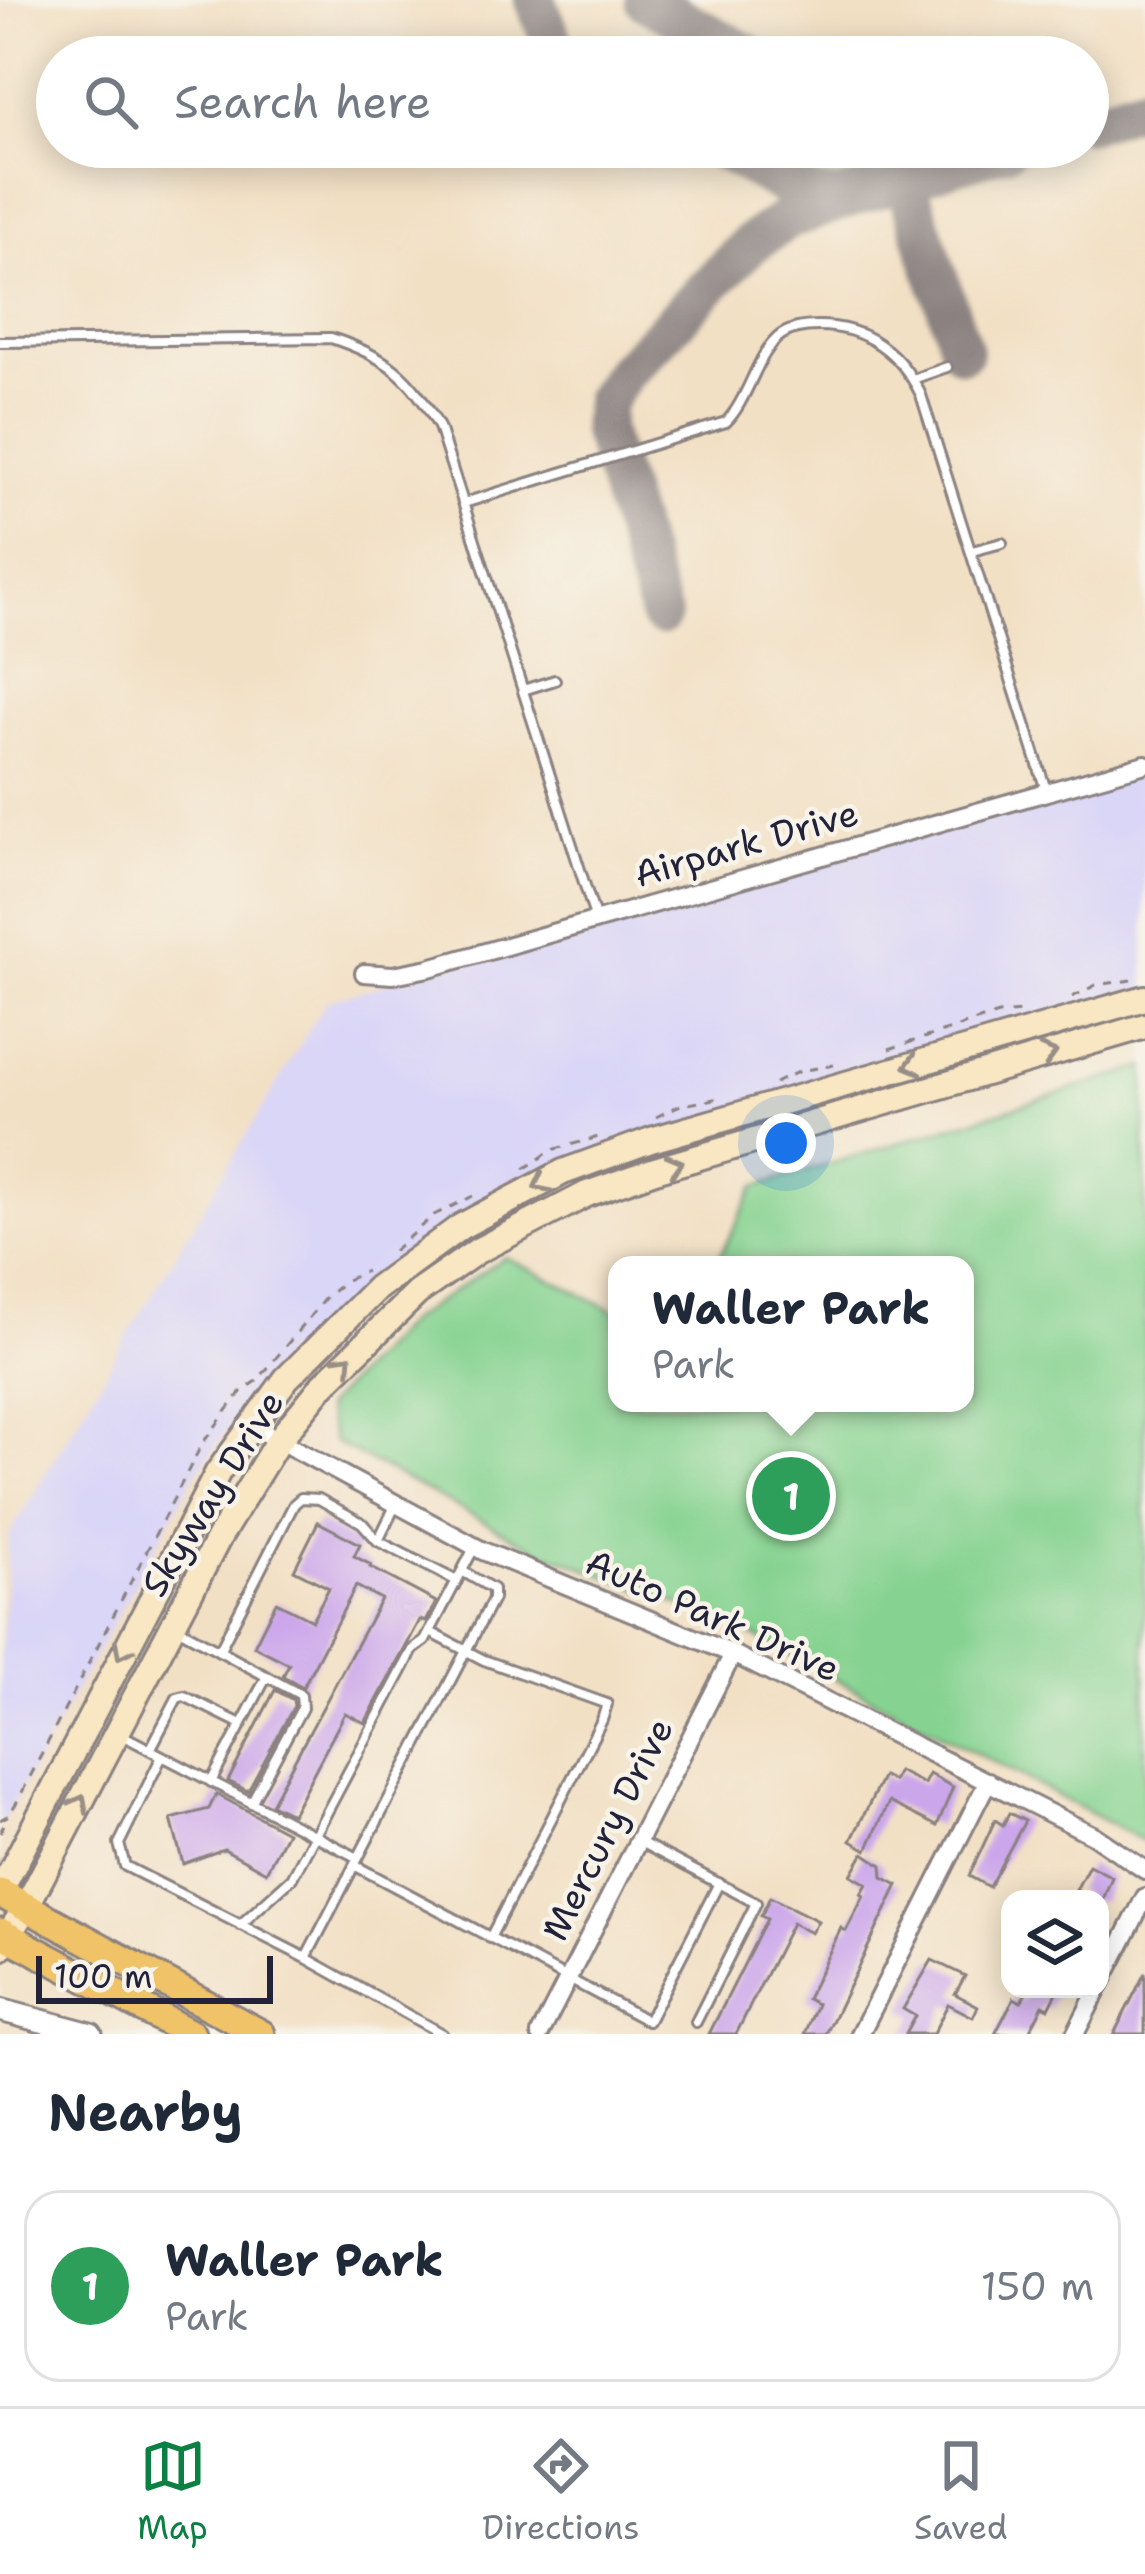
<!DOCTYPE html>
<html lang="en">
<head>
<meta charset="utf-8">
<style>
	body { margin:0; font-family:"Shantell Sans",sans-serif; background:#f2f2f3; color:#1f2937 }
	.controls { position:absolute; right:36px; bottom:36px; display:grid; overflow:hidden; border-radius:24px; box-shadow:0 6px 30px #0003 }
	.controls button { width:108px; height:108px; display:grid; place-items:center; padding:0; border:0; border-bottom:3px solid #e0e1e3; background:#fff; color:#1f2937; font:60px sans-serif }
	.scale { position:absolute; left:36px; bottom:30px; width:237px; box-sizing:border-box; padding-left:12px; border:6px solid #22223b; border-top:0; font-size:33px; line-height:42px; white-space:nowrap; color:#22223b; -webkit-text-stroke:9px #f7f3e8; paint-order:stroke }
	.you { position:absolute; left:786px; top:1143px; width:42px; height:42px; margin:-30px; border:9px solid #fff; border-radius:50%; background:#1a73e8; box-shadow:0 0 0 18px #1a73e833 }
	.badge { display:grid; place-items:center; width:78px; height:78px; border-radius:50%; background:#0b8043; color:#fff; font-size:39px; font-weight:700 }
	.pin { position:absolute; translate:-50% -50%; border:6px solid #fff; box-shadow:0 3px 12px #0006 }
	.popup { position:absolute; left:608px; top:1256px; width:366px; height:156px; box-sizing:border-box; display:grid; place-content:center; border-radius:24px; background:#fff; filter:drop-shadow(0 3px 9px #0005); font-size:39px; white-space:nowrap; color:#747a83 }
	.popup b { font-size:45px; color:#1f2937 }
	.popup::after { content:''; position:absolute; left:50%; top:100%; margin-left:-24px; border:24px solid transparent; border-top-color:#fff }
	.list { margin:0; padding:0; list-style:none }
	h2 { display:flex; justify-content:space-between; align-items:center; height:156px; margin:0; padding:0 48px; font-size:51px }
	h2 small { font-size:39px; font-weight:400; color:#747a83 }
	.list li { display:grid; grid-template-columns:78px 1fr auto; gap:36px; align-items:center; box-sizing:border-box; height:192px; margin:0 24px 24px; padding:0 24px; border:3px solid #e0e1e3; border-radius:36px }
	.list b { display:block; font-size:45px; white-space:nowrap }
	.list p { margin:0; font-size:39px; white-space:nowrap; color:#747a83 }
	.list em { font-size:39px; font-style:normal; color:#747a83 }
	.icon { flex:none; width:66px; height:66px; fill:none; stroke:currentColor; stroke-width:2; stroke-linecap:round; stroke-linejoin:round }
	.map { position:relative; flex:none; width:1145px; height:2034px; overflow:hidden }
	.search { position:absolute; background:#fff; box-shadow:0 6px 30px #0003; left:36px; right:36px; top:36px; height:132px; display:flex; align-items:center; gap:30px; box-sizing:border-box; padding:0 42px; border-radius:66px; color:#747a83; font-size:45px }
	.sheet { height:372px; background:#fff }
	nav { display:flex; justify-content:space-around; align-items:center; box-sizing:border-box; height:168px; border-top:3px solid #e0e1e3; background:#fff; font-size:33px; color:#747a83 }
	nav a { display:grid; justify-items:center; gap:6px }
	nav .on { color:#0b8043 }
	.map>svg:first-child { display:block }
	.built { fill:#dad6f7 }
	.green { fill:#86d391; stroke:#547a66; stroke-width:3 }
	.lines { fill:none; stroke-linecap:round; stroke-linejoin:round }
	.taxiway { stroke:#8a8180; stroke-width:42 }
	.building { fill:#cba6eb }
	.service-casing { stroke:#8a8180; stroke-width:14 }
	.minor-casing { stroke:#8a8180; stroke-width:22 }
	.tertiary-casing { stroke:#8a8180; stroke-width:27 }
	.secondary-casing { stroke:#8a8180; stroke-width:30 }
	.trunk-casing { stroke:#8a8180; stroke-width:33 }
	.path { stroke:#8a8180; stroke-width:3; stroke-dasharray:9 9; stroke-linecap:butt }
	.service { stroke:#fff; stroke-width:8 }
	.minor { stroke:#fff; stroke-width:16 }
	.tertiary { stroke:#fff; stroke-width:21 }
	.secondary { stroke:#f9e7c3; stroke-width:24 }
	.trunk { stroke:#f0c369; stroke-width:27 }
	.oneway { stroke:#988e86 }
	.labels { text-anchor:middle; stroke-width:9; stroke-linejoin:round; paint-order:stroke }
	.street-label { font-size:36px; fill:#22223b; stroke:#f7f3e8 }
</style>
</head>
<body>
<div class="map">
<svg width="1145" height="2034" viewBox="0 0 1145 2034">
	<rect width="100%" height="100%" fill="#f7f3e8"/>
	<filter id="ink" filterUnits="userSpaceOnUse"><feTurbulence type="fractalNoise" baseFrequency=".00833" numOctaves="2"/><feDisplacementMap in="SourceGraphic" scale="24" xChannelSelector="R" yChannelSelector="G"/><feConvolveMatrix kernelMatrix="1 2 1 2 8 2 1 2 1" color-interpolation-filters="sRGB"/></filter>
	<filter id="wash" filterUnits="userSpaceOnUse"><feTurbulence type="fractalNoise" baseFrequency=".004" numOctaves="4" result="noise"/><feDisplacementMap in="SourceGraphic" scale="48" xChannelSelector="R" yChannelSelector="G"/><feGaussianBlur stdDeviation="2.7" result="paint"/><feColorMatrix in="noise" values="0 0 0 0 0 0 0 0 0 0 0 0 0 0 0 0 0 1.4 0 .05"/><feComposite in="paint" operator="in"/></filter>
	<g filter="url(#wash)">
		<rect width="100%" height="100%" fill="#f2e0c5"/>
		<path class="built" d="M1145,764V1021L555,1183L378,1290L285,1353L198,1470L0,1827V1668L9,1535L326,1001Z"/>
		<path class="green" d="M1145,1067V1842L735,1626L538,1550L334,1442L325,1407L409,1321L505,1257L617,1312V1403H965V1265H715L755,1187Z"/>
		<g class="lines">
			<path class="taxiway" d="M535,0L559,57
				M646,0L753,57
				M1088,122L1145,104
				M718,147C755,166 800,202 842,199L1008,147
				M894,147L962,351
				M660,615L602,429L604,402L623,373L750,244L786,220L842,199"/>
		</g>
		<g id="blocks">
			<path class="building" d="M318,1522L360,1544L354,1556L371,1565L370,1567L436,1602L426,1622L420,1620L365,1723L345,1713L292,1814L271,1804L381,1599L356,1586L303,1687L283,1676L289,1664L254,1646L276,1602L312,1620L329,1588L294,1570Z
				M275,1690L293,1700L294,1706L248,1791L228,1781Z
				M898,1771L924,1784L929,1774L953,1787L937,1826L889,1802L867,1850L851,1841L883,1776L893,1781Z
				M216,1794L287,1832L266,1872L224,1849L183,1864L171,1819L209,1809Z
				M1009,1813L1025,1821L989,1887L969,1876L995,1820L1003,1825Z
				M864,1853L882,1865L883,1877L898,1885L826,2034H805L817,2004L807,1999L841,1928L846,1931L864,1896L861,1894L867,1884L851,1875Z
				M1089,1865L1112,1877L1102,1902L1081,1899L1084,1894L1076,1890Z
				M770,1897L818,1921L811,1933L792,1923L736,2034H709L767,1919L761,1916Z
				M932,1960L965,1976L955,1994L978,2006L973,2017L948,2004L933,2034H905L915,2016L903,2009Z
				M1145,1973V2034H1114L1123,2016Z
				M1028,1989H1059L1049,2008L1043,2005L1028,2034H995L1014,1998L1021,2002Z"/>
		</g>
	</g>
	<g filter="url(#ink)">
		<use href="#blocks" fill-opacity="0" stroke="#8a8180" stroke-width="3"/>
		<g class="lines">
			<defs>
				<path id="service" d="M0,342L331,338C386,356 411,376 439,427L596,920
					M913,379L947,367
					M464,503L726,422C749,399 757,352 781,335C791,328 806,326 818,326C866,326 901,353 921,395L1046,790
					M972,551L1002,543
					M523,690L555,680
					M378,1541L395,1506
					M179,1629L301,1695L302,1708L251,1803
					M430,1632L484,1660L607,1704L602,1720L490,1938
					M219,1651L294,1504L301,1498L319,1499L362,1523L378,1541L457,1581
					M120,1734L358,1858
					M150,1750L177,1698L184,1696L241,1724
					M162,1756L119,1844L125,1866L306,1958L442,2034
					M211,1782L267,1676
					M640,1842L756,1903L696,2022
					M354,1865L648,2021L719,1883
					M240,1925L292,1878L413,1650L425,1641L474,1548
					M306,1958L493,1599V1589L462,1571"/>
				<path id="minor" d="M364,973L393,975L429,968L1145,764
					M251,1425L483,1551L733,1654L1093,1835L1145,1870
					M1100,1985L1145,1897
					M540,2034L733,1654
					M860,2034L988,1781
					M1075,2034L1098,1989"/>
				<path id="tertiary" d="M0,2010L91,2034"/>
				<path id="secondary" d="M0,1892L218,1472L286,1379L377,1288L460,1227L563,1172L651,1140L1145,998
					M0,1948L26,1907L219,1537L278,1441L323,1385L417,1293L477,1251L587,1194L655,1170L1145,1026"/>
				<path id="trunk" d="M0,1893L261,2034
					M0,1932L191,2034"/>
			</defs>
			<use href="#service" class="service-casing"/>
			<use href="#minor" class="minor-casing"/>
			<use href="#tertiary" class="tertiary-casing"/>
			<use href="#secondary" class="secondary-casing"/>
			<use href="#trunk" class="trunk-casing"/>
			<path class="path" d="M1072,997L1096,985L1131,980
				M889,1049L998,1014L1023,1012
				M775,1083L800,1071L834,1065
				M656,1117L678,1106L720,1098
				M524,1169L552,1150L602,1136
				M393,1251L434,1215L473,1196
				M0,1820L9,1815L18,1800L202,1444L241,1392L257,1381L326,1297L346,1280L366,1271
				M0,1833L7,1818"/>
			<use href="#service" class="service"/>
			<use href="#minor" class="minor"/>
			<use href="#tertiary" class="tertiary"/>
			<use href="#secondary" class="secondary"/>
			<use href="#trunk" class="trunk"/>
		</g>
		<defs><path id="oneway-chevron" d="M-2-3.5L2.5 0L-2 3.5" fill="none" stroke-width="1.6" stroke-linecap="round" stroke-linejoin="round" transform="scale(3)"/></defs>
		<g class="oneway">
			<use href="#oneway-chevron" transform="translate(1049 1054) rotate(-16)"/>
			<use href="#oneway-chevron" transform="translate(912 1065) rotate(164)"/>
			<use href="#oneway-chevron" transform="translate(675 1164) rotate(-16)"/>
			<use href="#oneway-chevron" transform="translate(541 1184) rotate(153)"/>
			<use href="#oneway-chevron" transform="translate(345 1362) rotate(-47)"/>
			<use href="#oneway-chevron" transform="translate(122 1651) rotate(117)"/>
			<use href="#oneway-chevron" transform="translate(80 1803) rotate(-62)"/>
		</g>
	</g>
	<g class="labels">
		<g class="street-label">
			<text transform="translate(746 843) rotate(-16)" y="13">Airpark Drive</text>
			<text transform="translate(212 1493) rotate(-58)" y="13">Skyway Drive</text>
			<text transform="translate(713 1615) rotate(24)" y="13">Auto Park Drive</text>
			<text transform="translate(607 1829) rotate(-63)" y="13">Mercury Drive</text>
		</g>
	</g>
</svg>
<div class="controls">
<button><svg class="icon" aria-label="layers" viewBox="0 0 24 24"><path d="M12 4l9 5-9 5-9-5zM3 14l9 5 9-5"/></svg></button>
</div>
<div class="scale">100 m</div>
<div class="you"></div>
<div class="pin badge" style="left:791px;top:1496px;background:#2e9e5b">1</div>
<div class="popup"><b>Waller Park</b>Park</div>
<div class="search"><svg class="icon" aria-label="search" viewBox="0 0 24 24"><circle cx="10" cy="10" r="6"/><path d="M15 15l6 6"/></svg>Search here</div>
</div>
<section class="sheet">
<h2>Nearby<small></small></h2>
<ul class="list">
<li><span class="badge" style="background:#2e9e5b">1</span><div><b>Waller Park</b><p>Park</p></div><em>150 m</em></li>
</ul>
</section>
<nav>
<a class="on"><svg class="icon" aria-label="map" viewBox="0 0 24 24"><path d="M3 6l6-2 6 2 6-2v14l-6 2-6-2-6 2zM9 4v14M15 6v14"/></svg>Map</a>
<a><svg class="icon" aria-label="directions" viewBox="0 0 24 24"><path d="M12 3l9 9-9 9-9-9zM9 14v-3h6M13 9l2 2-2 2"/></svg>Directions</a>
<a><svg class="icon" aria-label="saved" viewBox="0 0 24 24"><path d="M7 4h10v16l-5-4-5 4z"/></svg>Saved</a>
</nav>
</body>
</html>
